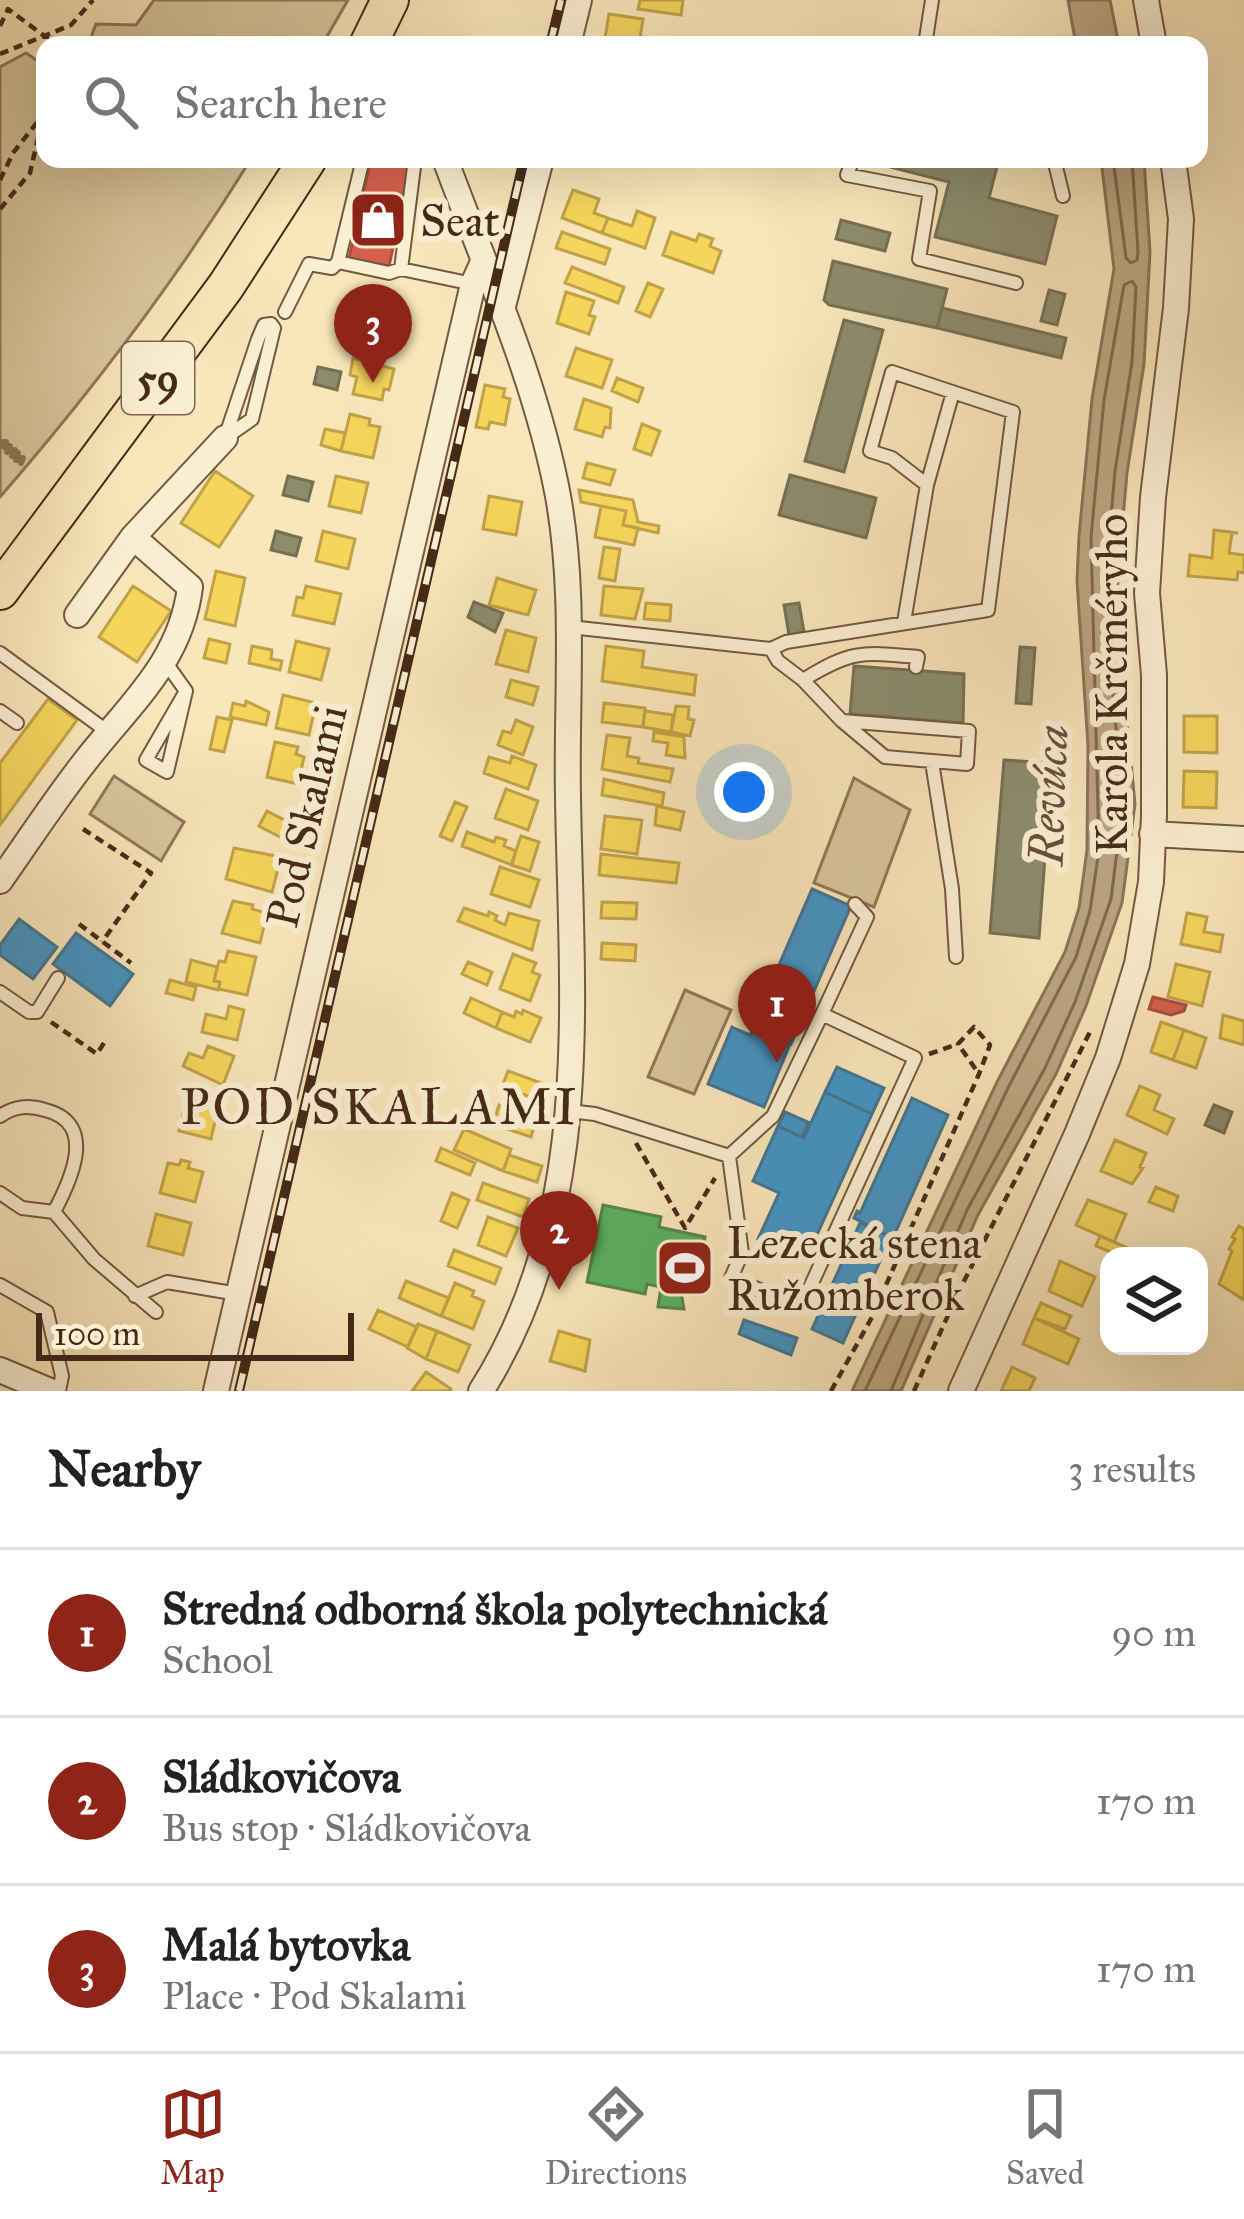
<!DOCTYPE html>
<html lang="en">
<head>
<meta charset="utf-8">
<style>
	body { margin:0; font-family:"IM FELL Great Primer",serif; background:#f2f2f2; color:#222 }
	.controls { position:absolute; right:36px; bottom:36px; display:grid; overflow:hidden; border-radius:24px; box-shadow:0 12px 48px #0002 }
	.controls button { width:108px; height:108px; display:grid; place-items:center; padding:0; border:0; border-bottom:3px solid #e0e0e0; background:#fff; color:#222; font:60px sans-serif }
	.scale { position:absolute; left:36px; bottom:30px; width:318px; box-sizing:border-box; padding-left:12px; border:6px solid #452a18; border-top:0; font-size:33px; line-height:42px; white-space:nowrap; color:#452a18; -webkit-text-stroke:9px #fbefd2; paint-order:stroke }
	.you { position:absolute; left:744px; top:792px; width:42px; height:42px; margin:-30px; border:9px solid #fff; border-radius:50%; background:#1a73e8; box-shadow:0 0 0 18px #1a73e833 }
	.badge { display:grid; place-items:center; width:78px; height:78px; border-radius:50%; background:#8f2418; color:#fff; font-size:39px; font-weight:700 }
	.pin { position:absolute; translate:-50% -99px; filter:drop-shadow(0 3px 6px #0008) }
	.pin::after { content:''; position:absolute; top:63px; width:42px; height:36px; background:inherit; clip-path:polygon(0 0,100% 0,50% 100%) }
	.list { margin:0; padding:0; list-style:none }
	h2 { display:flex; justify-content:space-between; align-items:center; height:156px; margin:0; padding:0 48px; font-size:51px }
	h2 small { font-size:39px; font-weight:400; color:#767676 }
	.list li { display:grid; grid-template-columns:78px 1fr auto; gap:36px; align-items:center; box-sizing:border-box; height:168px; padding:0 48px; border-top:3px solid #e0e0e0 }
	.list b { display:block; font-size:45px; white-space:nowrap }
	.list p { margin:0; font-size:39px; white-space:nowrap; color:#767676 }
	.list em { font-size:39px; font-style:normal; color:#767676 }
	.icon { flex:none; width:66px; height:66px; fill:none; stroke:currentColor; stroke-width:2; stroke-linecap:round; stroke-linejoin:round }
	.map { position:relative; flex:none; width:1244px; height:1391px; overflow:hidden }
	.search { position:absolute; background:#fff; box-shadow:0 12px 48px #0002; left:36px; right:36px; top:36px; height:132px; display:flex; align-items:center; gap:30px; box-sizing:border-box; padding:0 42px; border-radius:24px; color:#767676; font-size:45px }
	.sheet { height:660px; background:#fff }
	nav { display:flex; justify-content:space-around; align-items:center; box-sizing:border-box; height:168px; border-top:3px solid #e0e0e0; background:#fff; font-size:33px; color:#767676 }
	nav a { display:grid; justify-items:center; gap:6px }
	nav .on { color:#8f2418 }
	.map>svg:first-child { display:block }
	.green { fill:#dac69e; stroke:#90785b; stroke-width:3 }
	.water { fill:#bca683; stroke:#8c7458; stroke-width:3 }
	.homes { fill:#f6d55c; stroke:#c1a248; stroke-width:3 }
	.shops { fill:#d6604d; stroke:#aa503d; stroke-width:3 }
	.schools { fill:#4393c3; stroke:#447490; stroke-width:3 }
	.public { fill:#5aae61; stroke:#54864b; stroke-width:3 }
	.industry { fill:#8c8c6e; stroke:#776f54; stroke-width:3 }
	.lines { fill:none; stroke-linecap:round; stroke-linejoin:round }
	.shore { stroke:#80684e; stroke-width:3 }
	.stream { stroke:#8c7458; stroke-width:6 }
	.lane-casing { stroke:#725940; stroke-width:16 }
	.street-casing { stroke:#725940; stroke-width:28 }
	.primary-casing { stroke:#452a18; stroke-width:40 }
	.path { stroke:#452a18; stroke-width:4.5; stroke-dasharray:9 6; stroke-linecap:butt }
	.lane { stroke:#fbefd2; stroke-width:12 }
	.street { stroke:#fbefd2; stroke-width:24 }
	.primary { stroke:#f9e6ba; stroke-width:36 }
	.rail-casing { stroke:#452a18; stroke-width:10 }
	.rail { stroke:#fbefd2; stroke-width:6; stroke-dasharray:18; stroke-linecap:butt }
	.labels { text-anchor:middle; stroke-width:12; stroke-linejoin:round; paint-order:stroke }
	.shield { fill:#fbefd2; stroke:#7c6550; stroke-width:3 }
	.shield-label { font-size:42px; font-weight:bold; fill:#452a18 }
	.poi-label { font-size:45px; fill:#452a18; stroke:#fbefd2; text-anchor:start }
	.street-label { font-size:45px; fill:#452a18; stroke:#fbefd2 }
	.water-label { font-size:48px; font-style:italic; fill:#694f38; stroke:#fbefd2 }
	.quarter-label { font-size:51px; letter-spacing:3px; fill:#452a18; stroke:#fbefd2 }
</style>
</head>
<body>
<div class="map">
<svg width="1244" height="1391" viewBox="0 0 1244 1391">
	<rect width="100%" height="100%" fill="#f9e6ba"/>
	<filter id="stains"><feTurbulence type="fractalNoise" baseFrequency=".00167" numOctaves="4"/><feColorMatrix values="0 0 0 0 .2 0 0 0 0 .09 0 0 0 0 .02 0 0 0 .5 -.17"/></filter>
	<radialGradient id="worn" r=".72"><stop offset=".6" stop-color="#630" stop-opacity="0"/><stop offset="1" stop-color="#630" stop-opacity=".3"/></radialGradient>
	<path class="green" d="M154,0H348L322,45H100L90,40L96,24L136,25Z
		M26,53L45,66V159H251C177,279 93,390 0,497V67Z
		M114,776L184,822L161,861L90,814Z
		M854,778L910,810L874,907L814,883Z
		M685,990L731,1010L694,1094L648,1077Z"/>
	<path class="water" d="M1068,0H1110L1119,45H1076Z
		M1101,159H1144L1150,252L1144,364L1127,473L1118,575L1117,618L1135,804L1122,903L1086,1006L1056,1074L978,1215L901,1391H852L997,1082L1065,952L1079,908L1087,850L1088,745L1077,581L1079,536L1092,399L1114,269Z"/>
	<path class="homes" d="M640,0H683L681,15L638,9Z
		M609,14L643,19L639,45L604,44Z
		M573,190L599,199L594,213L608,218L602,233L562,218Z
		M637,211L655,218L645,248L602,233L608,218L632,226Z
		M562,232L610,249L605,264L556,248Z
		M671,232L696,241L699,234L713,239L710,246L721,251L713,273L663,255Z
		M572,267L624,287L618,303L565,283Z
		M648,283L663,289L650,317L636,311Z
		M566,292L594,301L589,315L595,317L589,334L557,323Z
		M364,307L406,316L399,346L356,336Z
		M576,348L612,360L602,388L566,376Z
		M353,358L394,369L389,390L384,389L382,400L353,394L357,377L350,375Z
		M617,378L643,388L638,402L612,391Z
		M485,385L505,389L503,397L510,399L505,425L490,422L488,429L476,427Z
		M584,399L611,408L610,428L605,427L602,437L575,429Z
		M350,414L370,419L369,425L380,427L373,458L341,451Z
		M642,424L660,431L651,455L634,449Z
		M325,429L345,433L341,451L321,445Z
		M587,463L615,470L610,485L583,478Z
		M215,471L253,496L219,547L181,523Z
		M336,476L368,483L361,513L329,506Z
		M579,490L633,500L638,522L659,526L658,533L623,525L626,511L581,502Z
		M489,496L522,502L516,535L483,529Z
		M601,506L626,511L623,525L638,528L634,545L595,537Z
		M1214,530L1238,533H1232L1229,553L1244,555V573L1238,572L1237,580L1188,576L1190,555L1212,558Z
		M323,531L355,539L348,569L316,561Z
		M604,547L620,549L615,581L599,578Z
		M216,571L245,578L235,626L205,619Z
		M497,578L536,590L528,615L489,605Z
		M133,586L171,611L137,662L99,637Z
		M306,586L341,594L334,624L293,615L297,597L303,598Z
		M604,586L643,589L635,619L601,615Z
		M646,603L671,605L670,621L644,619Z
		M506,630L536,638L528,672L496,664Z
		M209,639L230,644L226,663L204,658Z
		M296,641L329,649L321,680L289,672Z
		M252,646L272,650L271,659L282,661L280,670L249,663Z
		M606,646L644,651L642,667L696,675L694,695L602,681Z
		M511,680L538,687L533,705L506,697Z
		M283,695L316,703L309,735L276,728Z
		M48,699L77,720L0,825V763Z
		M246,701L269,712L266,725L230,717L233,703L245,706Z
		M604,703L645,708L643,727L602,722Z
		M676,706L689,707L688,719L694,720L690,736L671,732Z
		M645,711L673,715L671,732L643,727Z
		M1184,716H1217V753L1184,752Z
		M217,717L232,720L224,752L210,749Z
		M516,720L533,727L523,755L498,745L503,731L511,733Z
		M654,732L684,737L685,758L666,755L668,743L653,741Z
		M607,735L630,738L627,756L639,758L638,763L673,769L670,782L602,769Z
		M275,742L298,747L296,754L304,757L298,784L267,777Z
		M512,756L536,765L528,789L484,773L489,757L510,763Z
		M1184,771L1217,772L1216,808L1183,807Z
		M604,779L664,793L662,806L602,795Z
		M506,789L538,801L528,830L495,818Z
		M455,802L467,807L452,841L440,836Z
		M657,806L684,812L680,830L655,825Z
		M267,811L290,823L282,838L259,826Z
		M605,816L642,820L637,854L601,849Z
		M467,832L494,842L496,837L506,840L504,846L516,851L512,865L462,846Z
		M521,836L539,842L530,871L511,865Z
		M234,848L281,857L272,892L226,879Z
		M601,854L679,863L676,883L599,875Z
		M500,867L539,880L530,907L491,894Z
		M233,901L253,905L252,909L267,913L260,943L222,933Z
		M602,902L637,903L636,919L601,918Z
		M464,908L488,916L489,912L497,916L495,920L505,925L509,913L539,921L532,950L458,921Z
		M1187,913L1207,917L1204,932L1223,935L1220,952L1181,944Z
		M602,943L636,945L635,961L601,959Z
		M228,951L256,957L247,995L219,989L220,982L214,981L219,961L225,962Z
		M513,954L536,963L532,972L540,975L530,1001L500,989Z
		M191,960L217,967L214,981L220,982L218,990L186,982Z
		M468,962L492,972L487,985L462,974Z
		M1176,964L1210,972L1202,1006L1168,997Z
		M170,980L196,987L193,1000L166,993Z
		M471,998L502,1012L496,1028L464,1013Z
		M229,1006L244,1010L237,1040L202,1032L206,1014L226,1019Z
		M523,1010L541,1018L530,1042L496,1028L502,1012L514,1017L516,1011L522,1014Z
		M1223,1015L1244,1021V1045L1220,1038Z
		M1161,1022L1184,1030L1173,1060L1151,1052Z
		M1184,1030L1206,1038L1196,1068L1173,1060Z
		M208,1046L234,1056L223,1085L183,1066L189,1053L203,1058Z
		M508,1071L541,1083L536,1099L502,1087Z
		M1140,1086L1160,1095L1154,1110L1174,1119L1167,1134L1127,1115Z
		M187,1096L219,1104L211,1139L179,1131Z
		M511,1100L539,1109L531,1137L493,1124L499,1105L508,1109Z
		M464,1129L511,1149L503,1171L454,1150Z
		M1115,1140L1146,1153L1140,1167L1143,1168L1132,1184L1101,1171Z
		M441,1148L475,1163L470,1175L436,1161Z
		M509,1155L542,1166L537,1182L503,1171Z
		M181,1160L190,1162L188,1168L203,1172L195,1202L160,1193L168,1163L179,1165Z
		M483,1183L529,1199L523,1217L477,1200Z
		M1156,1187L1178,1196L1173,1211L1149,1202Z
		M452,1193L469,1200L457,1228L441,1221Z
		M1088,1200L1126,1214L1114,1242L1076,1225Z
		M156,1214L191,1223L183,1255L148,1246Z
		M488,1217L518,1228L506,1256L478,1245Z
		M1239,1226L1244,1229V1300L1219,1284L1232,1251L1229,1249L1235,1239L1232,1237Z
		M1100,1236L1142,1254L1141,1256H1120L1096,1246Z
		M454,1250L501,1268L495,1284L448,1266Z
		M1060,1261L1095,1277L1082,1306L1049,1291Z
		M406,1281L449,1298L441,1316L399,1298Z
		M455,1283L474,1291L472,1296L484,1301L473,1329L441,1316Z
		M1041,1303L1071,1316L1065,1329L1034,1318Z
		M378,1310L417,1327L408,1347L369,1329Z
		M1034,1318L1079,1339L1068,1364L1023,1344Z
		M418,1324L437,1331L426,1359L407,1348Z
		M437,1331L470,1345L458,1372L426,1359Z
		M559,1331L590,1340L585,1371L550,1361Z
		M1012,1367L1035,1378L1029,1391H1001Z
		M426,1372L451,1389L450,1391H412Z"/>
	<path class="shops" d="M371,159H401L411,165L389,266L349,258Z
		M1153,997L1186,1005L1184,1011L1171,1015L1149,1009Z"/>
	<path class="schools" d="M812,889L851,906L791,1044L752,1027Z
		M19,919L57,947L33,979L0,955V945Z
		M76,933L133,974L110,1006L53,964Z
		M732,1027L750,1035L753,1028L790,1044L764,1107L708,1084Z
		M837,1067L884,1088L872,1114L825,1092Z
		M825,1092L872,1114L805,1261L758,1239L779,1193L753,1181L778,1126L804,1138Z
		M912,1098L948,1115L893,1238L854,1218L857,1211L860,1213Z
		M785,1112L808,1122L802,1137L778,1126Z
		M860,1223L891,1237L843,1343L812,1329Z
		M744,1320L797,1338L791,1355L739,1334Z"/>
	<path class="public" d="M603,1205L661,1217L659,1227L705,1237L693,1295L681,1292L684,1309L658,1307L661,1287L647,1284L645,1294L587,1282Z"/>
	<path class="industry" d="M883,159H999L989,198L1057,216L1045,264L935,237L949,182L882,165Z
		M841,220L890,233L885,251L836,239Z
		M833,261L947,289L937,328L829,305L824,300Z
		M1049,290L1065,294L1057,325L1041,321Z
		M942,308L1066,338L1061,358L937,328Z
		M844,320L883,330L844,472L805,461Z
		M318,367L341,372L337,390L314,384Z
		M790,475L876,498L866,538L779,515Z
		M288,476L313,482L308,501L283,495Z
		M276,531L301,538L296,556L271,550Z
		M474,602L503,613L495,632L468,617Z
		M799,603L804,632L789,635L784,605Z
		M1020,647L1035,648L1031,704L1016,703Z
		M854,666L964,674L963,723L850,714Z
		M1004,760L1052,763L1039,938L990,933Z
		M1214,1105L1232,1112L1224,1133L1205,1125Z"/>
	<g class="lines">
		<path class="shore" d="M1113,159L1126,258L1131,263L1137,260L1138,252L1132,159
			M865,1391L1008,1088L1076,957L1090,911L1099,850L1091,537L1104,400L1124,285L1132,281L1136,287L1132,362L1115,471L1106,574V619L1123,804L1111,899L1075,1002L1045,1068L967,1210L891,1391"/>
		<path class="stream" d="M0,442H6L4,447L10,446L7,452L15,450L12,456L18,453L16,460L23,458L21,463"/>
		<defs>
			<path id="lane" d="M925,45L932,0
				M363,159L338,262L389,273L401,269L473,284
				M853,159L847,175L930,191L919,259L1016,283
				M1054,159L1063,196
				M401,269L415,159
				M285,312L309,264L332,268L338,262
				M271,324L274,328L252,419L225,438L258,339L264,325Z
				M904,622L927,485
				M570,627L771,649L778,661L803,680L842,721L885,757L967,764L969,731L842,721
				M771,649L786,642L988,610L1013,412L892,372L870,451L892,458L927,485L953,392
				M0,653L108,732
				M166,663L186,691L167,772L146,760L186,691
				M803,680C851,650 862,652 918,657L916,667
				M0,711L17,723
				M932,762L952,889L956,957
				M0,992L29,1012H37L58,978
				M822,1014L867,917L855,904
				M569,1111L595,1114L729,1156L742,1253L731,1278L801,1307L915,1058L822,1014L773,1116L729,1156
				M0,1116C15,1106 28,1105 45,1110C98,1123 71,1180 54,1212L22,1208L0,1193
				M54,1212L94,1259L156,1312
				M0,1285L47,1312L62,1376L59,1391
				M135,1296L167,1282L238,1294"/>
			<path id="street" d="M1146,0L1154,45
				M568,45L579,0
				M445,159C486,270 536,379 558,496C576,596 566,696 568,797C571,999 595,1212 481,1391
				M502,310L541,159
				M133,537L225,438
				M1152,834L1244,839
				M0,881C29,840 56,798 87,759C131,703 181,661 190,587L133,537L77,615
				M0,1370L50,1391
				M216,1391L473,284L483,262
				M961,1391L1077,1134L1108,1058L1137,964L1151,882L1154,815V675L1147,593L1153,497L1176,308L1181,219L1173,159"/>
			<path id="primary" d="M368,45L390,0
				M0,591L226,286L308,159"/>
		</defs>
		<use href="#lane" class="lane-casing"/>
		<use href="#street" class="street-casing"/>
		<use href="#primary" class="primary-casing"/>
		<path class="path" d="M0,26L8,9L43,35L72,45
			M0,54L71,25L93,0
			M0,180L13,153L39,120
			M0,209L30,173L45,107
			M83,829L151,873L102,942
			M79,924L131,963
			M51,1022L97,1054L107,1038
			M929,1054L958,1044
			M636,1143L685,1228L715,1178
			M831,1391L871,1319L979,1074L990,1045L974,1027L958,1044L979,1074
			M914,1391L958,1293L1091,1030"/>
		<use href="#lane" class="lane"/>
		<use href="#street" class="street"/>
		<use href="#primary" class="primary"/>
		<defs>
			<path id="rail" d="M550,45L561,0
				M239,1391L524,159"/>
		</defs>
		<use href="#rail" class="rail-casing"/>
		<use href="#rail" class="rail"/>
	</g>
	<defs>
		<symbol id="shop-square" viewBox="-11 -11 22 22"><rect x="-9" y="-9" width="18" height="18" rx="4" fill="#8f2418" stroke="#fbefd2"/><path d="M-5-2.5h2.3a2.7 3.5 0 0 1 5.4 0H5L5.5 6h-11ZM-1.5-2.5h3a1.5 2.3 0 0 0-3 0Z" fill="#fff"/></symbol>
		<symbol id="stadium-square" viewBox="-11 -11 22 22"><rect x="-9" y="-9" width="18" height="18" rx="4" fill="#8f2418" stroke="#fbefd2"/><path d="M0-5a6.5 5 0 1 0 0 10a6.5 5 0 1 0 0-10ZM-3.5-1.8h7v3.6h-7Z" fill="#fff"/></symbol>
	</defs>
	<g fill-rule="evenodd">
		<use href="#shop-square" x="345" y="187" width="66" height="66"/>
		<use href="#stadium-square" x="652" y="1235" width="66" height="66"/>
	</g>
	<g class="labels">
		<rect class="shield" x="122" y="342" width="72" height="72" rx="9"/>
		<g class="shield-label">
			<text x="158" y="393">59</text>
		</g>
		<g class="poi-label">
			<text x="420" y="236">Seat</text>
			<text x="727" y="1258">Lezecká stena<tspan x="727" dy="52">Ružomberok</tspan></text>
		</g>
		<g class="street-label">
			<text transform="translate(1111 684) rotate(-90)" y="16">Karola Krčméryho</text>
			<text transform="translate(306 816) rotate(-77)" y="16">Pod Skalami</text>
		</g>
		<g class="water-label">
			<text transform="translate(1048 795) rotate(-88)" y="17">Revúca</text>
		</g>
		<g class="quarter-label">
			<text x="380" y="1124">POD SKALAMI</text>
		</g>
	</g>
	<rect width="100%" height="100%" filter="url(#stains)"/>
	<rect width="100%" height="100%" fill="url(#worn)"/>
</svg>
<div class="controls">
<button><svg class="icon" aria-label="layers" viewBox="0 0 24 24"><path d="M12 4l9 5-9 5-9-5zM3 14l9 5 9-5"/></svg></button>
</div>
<div class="scale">100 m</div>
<div class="you"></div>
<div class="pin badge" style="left:777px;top:1063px">1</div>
<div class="pin badge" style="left:559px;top:1290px">2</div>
<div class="pin badge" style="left:373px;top:383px">3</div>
<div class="search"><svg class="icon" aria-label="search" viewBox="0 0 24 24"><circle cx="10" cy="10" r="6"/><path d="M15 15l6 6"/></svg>Search here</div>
</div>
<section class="sheet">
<h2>Nearby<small>3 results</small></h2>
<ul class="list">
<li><span class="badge">1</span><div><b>Stredná odborná škola polytechnická</b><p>School</p></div><em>90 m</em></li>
<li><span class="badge">2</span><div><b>Sládkovičova</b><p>Bus stop · Sládkovičova</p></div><em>170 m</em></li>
<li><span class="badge">3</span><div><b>Malá bytovka</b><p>Place · Pod Skalami</p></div><em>170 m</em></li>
</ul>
</section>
<nav>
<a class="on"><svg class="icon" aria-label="map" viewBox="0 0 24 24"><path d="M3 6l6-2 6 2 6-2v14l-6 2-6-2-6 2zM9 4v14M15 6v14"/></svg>Map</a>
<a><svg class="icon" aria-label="directions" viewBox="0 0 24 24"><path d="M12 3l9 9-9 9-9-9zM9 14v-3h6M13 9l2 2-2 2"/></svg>Directions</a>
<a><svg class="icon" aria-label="saved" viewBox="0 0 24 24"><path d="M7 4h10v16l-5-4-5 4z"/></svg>Saved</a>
</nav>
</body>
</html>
